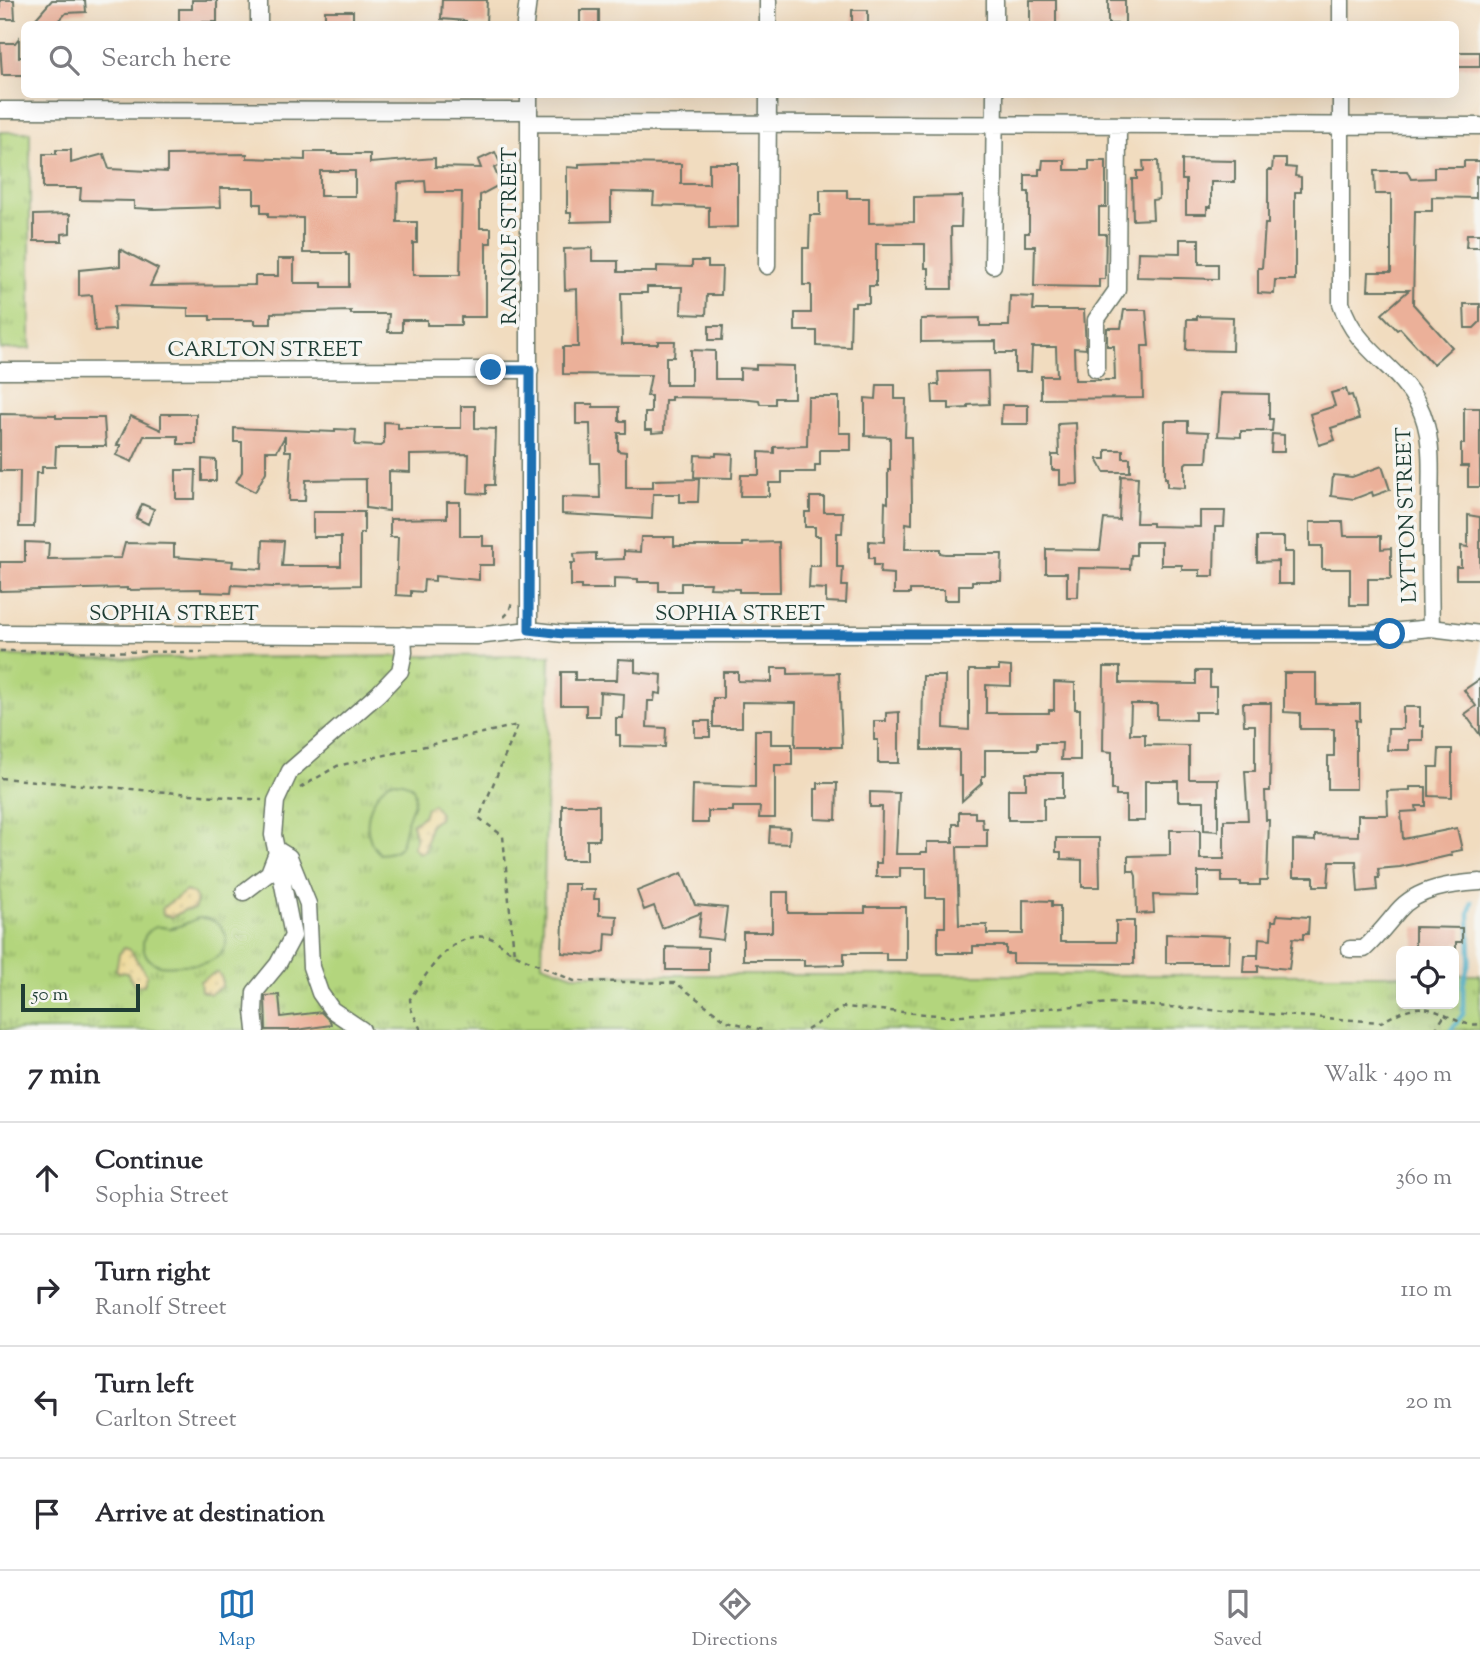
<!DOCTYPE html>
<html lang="en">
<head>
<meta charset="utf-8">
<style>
	body { margin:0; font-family:"Sorts Mill Goudy",serif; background:#f7f7f7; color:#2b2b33 }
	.controls { position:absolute; right:21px; bottom:21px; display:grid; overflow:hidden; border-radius:10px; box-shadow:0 7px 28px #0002 }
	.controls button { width:63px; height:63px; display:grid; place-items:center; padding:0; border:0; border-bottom:2px solid #e1e1e2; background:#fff; color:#2b2b33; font:35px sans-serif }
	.scale { position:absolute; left:21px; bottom:18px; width:119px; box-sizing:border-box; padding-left:7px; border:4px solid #1f3d34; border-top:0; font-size:19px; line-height:24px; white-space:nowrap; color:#1f3d34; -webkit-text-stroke:5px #f6f6f2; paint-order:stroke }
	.stop { position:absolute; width:21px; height:21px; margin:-16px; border:5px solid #1f6fb2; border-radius:50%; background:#fff }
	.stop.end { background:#1f6fb2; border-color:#fff; box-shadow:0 2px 7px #0008 }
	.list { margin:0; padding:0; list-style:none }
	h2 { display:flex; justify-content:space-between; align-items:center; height:91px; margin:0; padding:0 28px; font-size:30px }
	h2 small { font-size:23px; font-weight:400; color:#7c7c81 }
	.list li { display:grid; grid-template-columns:46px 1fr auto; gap:21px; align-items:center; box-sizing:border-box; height:112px; padding:0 28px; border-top:2px solid #e1e1e2 }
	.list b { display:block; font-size:26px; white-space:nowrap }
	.list p { margin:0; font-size:23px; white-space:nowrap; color:#7c7c81 }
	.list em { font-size:23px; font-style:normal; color:#7c7c81 }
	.icon { flex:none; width:38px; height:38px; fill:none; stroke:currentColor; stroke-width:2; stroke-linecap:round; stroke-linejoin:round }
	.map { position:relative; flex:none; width:1480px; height:1030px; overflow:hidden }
	.search { position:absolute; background:#fff; box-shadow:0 7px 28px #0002; left:21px; right:21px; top:21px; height:77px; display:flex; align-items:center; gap:18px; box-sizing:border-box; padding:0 24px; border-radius:10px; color:#7c7c81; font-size:26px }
	.sheet { height:539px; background:#fff }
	nav { display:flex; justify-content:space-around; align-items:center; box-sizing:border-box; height:98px; border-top:2px solid #e1e1e2; background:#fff; font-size:19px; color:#7c7c81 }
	nav a { display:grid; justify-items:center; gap:4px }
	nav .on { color:#1f6fb2 }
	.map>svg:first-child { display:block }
	.grass { fill:url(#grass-tufts); stroke:#698958; stroke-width:2 }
	.sand { fill:url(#sand-dots); stroke:#868c69; stroke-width:2 }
	.garden { fill:#b3d57d; stroke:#698958; stroke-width:2 }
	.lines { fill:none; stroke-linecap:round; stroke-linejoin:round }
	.stream { stroke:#4eb3cc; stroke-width:4.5 }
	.building { fill:#ebb099; fill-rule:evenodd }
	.minor-casing { stroke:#687565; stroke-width:19 }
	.path { stroke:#687565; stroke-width:2.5; stroke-dasharray:5 5; stroke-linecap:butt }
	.minor { stroke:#fff; stroke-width:16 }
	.route { stroke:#1f6fb2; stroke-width:9 }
	.labels { text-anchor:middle; stroke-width:7; stroke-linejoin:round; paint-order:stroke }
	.street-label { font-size:21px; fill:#1f3d34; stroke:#f6f6f2 }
</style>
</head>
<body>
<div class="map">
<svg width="1480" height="1030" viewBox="0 0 1480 1030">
	<defs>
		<pattern id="grass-tufts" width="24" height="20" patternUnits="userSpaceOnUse" patternTransform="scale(1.75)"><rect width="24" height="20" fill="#b3d57d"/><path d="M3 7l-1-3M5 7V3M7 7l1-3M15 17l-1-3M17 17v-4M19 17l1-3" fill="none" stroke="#91ae67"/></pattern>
		<pattern id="sand-dots" width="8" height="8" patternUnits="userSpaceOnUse" patternTransform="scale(1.75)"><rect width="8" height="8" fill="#eeda9e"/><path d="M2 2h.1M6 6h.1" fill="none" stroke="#ccbc89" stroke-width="1.8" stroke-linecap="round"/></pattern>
	</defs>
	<rect width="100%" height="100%" fill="#f6f6f2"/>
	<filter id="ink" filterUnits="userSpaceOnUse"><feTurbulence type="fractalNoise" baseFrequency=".0143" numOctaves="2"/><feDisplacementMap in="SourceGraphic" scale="14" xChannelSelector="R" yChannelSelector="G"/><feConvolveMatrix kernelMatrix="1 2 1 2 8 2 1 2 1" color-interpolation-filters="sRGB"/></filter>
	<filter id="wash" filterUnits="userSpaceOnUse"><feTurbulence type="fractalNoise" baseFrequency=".00686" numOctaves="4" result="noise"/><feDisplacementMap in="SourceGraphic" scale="28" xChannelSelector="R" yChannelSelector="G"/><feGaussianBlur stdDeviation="1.57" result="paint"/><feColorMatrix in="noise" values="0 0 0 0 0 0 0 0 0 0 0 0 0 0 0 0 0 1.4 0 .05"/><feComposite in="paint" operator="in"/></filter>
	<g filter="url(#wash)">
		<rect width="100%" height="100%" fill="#f1dcbf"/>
		<path class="grass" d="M0,132H30V349H0Z
			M0,655L80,659L550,655L542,964L573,975H1401V1004H1454V975H1480V1030H0Z"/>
		<path class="sand" d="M433,804L440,814L439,819L430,824L425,851L419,853L413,847L416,840L412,824L423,816L426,808Z
			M186,891L194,894C197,900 197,903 194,909L185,910L172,917L163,915L162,908Z
			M124,948L130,950L147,975L144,985L135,986L127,973L119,972L116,970L119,954Z
			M217,972L222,977V986L210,994L201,991L200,981Z"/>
		<path class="garden" d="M391,781C423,781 416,798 408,819C400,839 408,852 380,854C358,833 368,796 391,781Z
			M198,918C226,917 237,945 214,959C203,966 190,964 177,965C166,966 156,967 148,958C139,947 143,931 156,927C162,926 167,929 172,928C181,926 190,922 198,918Z"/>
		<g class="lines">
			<path class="stream" d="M1451,1030L1463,1014V985L1470,958L1469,913L1472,902"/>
		</g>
		<g id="blocks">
			<path class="building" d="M0,0H14L15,19H0Z
				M52,0H85L86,12L66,13L56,24H31Z
				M192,0H217V22H179V9H192Z
				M442,0H487L486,24H466V21L441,19Z
				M1030,0H1056V24H1030Z
				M1108,0H1125V24H1108Z
				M580,10H599V24H580Z
				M852,10H868V24H852Z
				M325,11H353V24H325Z
				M19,38V57H24V75H2L0,43H15Z
				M1455,52H1480V67H1455Z
				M56,150H71V163L104,154L109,169L167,172V155L247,154V158L305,160V152H332V154H370V163L435,158V167L481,168L478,160L495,152L501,165L494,168L501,184L480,195V228H491V243H486V317H461V325H427V320H402V332H388L389,314H351V311L271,313V324H255V320H210V316H188V308L114,306L115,330L95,331L92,295L79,296V270L120,266V249L158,269L150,286L255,285V276H278V259H294V283H322V287H349V255H346V253H303V218L268,217V213H261V204H254V188H220L221,207L153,209L134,208V201L80,200L81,188H43V154H56ZM320,171H355V196H320ZM425,181L426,192H462L460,275H413V243H417V222H397L398,183Z
				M1273,159H1286V167L1296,168L1295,176L1301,177V192H1295V280H1275L1274,294L1258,293V268H1262L1265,224H1268V170H1272Z
				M1043,160H1065V170H1089V161H1106V207H1099V234H1106L1105,279H1099V287L1034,286L1035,246H1025V233H1029V192H1025V175H1039V169H1042Z
				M1182,160L1235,161V182H1211V207H1207V214H1186V180H1182Z
				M1143,161H1158L1159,199L1152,200L1153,219L1133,220L1132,179H1137V171H1144Z
				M1464,161H1480V177L1476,176V198L1432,197V211H1415L1413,304L1452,347L1433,364L1400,328L1397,330L1382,314L1409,290H1368L1369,272H1391V194H1375L1374,171H1407L1411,179L1434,178V167H1464Z
				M606,163L681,164V184H709V163H738V227L709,228V207L653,205L654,193L611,192V221L571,222V213H567V167L579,168V164Z
				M820,190H847V198H869V223L914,222V197L962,196L961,227H951L952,289H929V268H925V244H876V286H869V303H855V306H851L850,347L817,346V331H795V313H811V285H803V248H809L810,215H820Z
				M70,214V233L62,234V241H34V215Z
				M1467,234H1480V247H1466Z
				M1180,239H1199V264H1218V279L1137,277L1138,252L1180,253Z
				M592,248V261H618V272H657V266L692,267V261H708V267H722L721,295H707L706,315L681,314L682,287H647V293H621L622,344H658V341H675L674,357H666V385H691V350L715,351V379H740V368L756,369V365L794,366V398H775V404H760L759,400L740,398L671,397V400H665L664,432L652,433V430H645V413H651V396H647L651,375L563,374V347H578L577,289L565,290L564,249Z
				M1010,296L1034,297L1033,310H1084L1086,349L1074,348L1075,380H1115L1114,346H1107V328H1121L1124,310H1146L1149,346H1142L1143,398L1041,399V376H1057L1056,347H1032L1031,372H1015V353H996V341L921,342V319L980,318V326H1009Z
				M1464,304H1480V322L1474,328H1465Z
				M1197,316L1233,317L1232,351L1186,350L1187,319H1197Z
				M709,326H723L722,340H709Z
				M988,371L989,404L968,405V408L949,409V403H933L932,385H939L938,372Z
				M877,385H895V399H906L905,437H911L912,503V524L906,523L905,549H940V553L945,554H1002L1001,581H972V585H959V600H944V590H910V594H894V574L880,573L881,565H874V558H869V541L884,542L885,502L888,503V470H890V437L865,436V398L876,399Z
				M1346,389L1348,396L1352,395L1359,419L1331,428L1335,440L1319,445L1310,414L1335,406L1331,393Z
				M1221,393L1269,394V419H1273L1272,431H1241V437L1218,436Z
				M808,397H839V433H851V450H820V465H815V472H782V483H769V496H740L741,475H759V452L774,453V447L807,446Z
				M576,404H593V407H619V421H626V433H618V451L626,452V488H653V480L699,479L698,502H680V494H653L652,519L562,514V497L600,498L599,463H591L590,424H576Z
				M1002,405H1028V424H1001Z
				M461,406H475V428L496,429L494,485H486V494L468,493L469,454L410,455V472L389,471V511L366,508V479L306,480L305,501H289L291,451H285V436L277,451H266V472L255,492L236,482L242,472V442H234V428L335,432V429L356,430L355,445L381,446L384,444V422L398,423V428H461Z
				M1464,408H1480V487H1468V466H1461V444H1464Z
				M0,414L56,415V418H104L106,446H56L55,467H42V473H36L34,527H19L20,471H0Z
				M161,414H196V444H178V436H144L132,462L116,455L121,445H117L131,416L161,430Z
				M1165,421H1188V431L1209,432L1207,462H1187L1185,464V488L1167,487V478H1165Z
				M1076,423L1078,484L1060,485V470H1052V455H1059L1058,424Z
				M1272,434L1284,435V452H1271Z
				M1106,450H1123V458H1130V472H1104L1097,459H1106Z
				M716,453L733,454L732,478L694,477L695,455L716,456Z
				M202,459L216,460V481H202Z
				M1382,466L1390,490L1373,496L1372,492L1354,499L1331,496L1333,475L1352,477Z
				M176,470H196L195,499H176Z
				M1121,476L1138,477L1136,523H1152V526L1200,527V511H1225L1224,527H1215L1214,576H1200V570H1182V565H1161V542H1136V555H1131L1130,569L1079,568L1078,597H1067V573H1046V549L1100,550L1104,519L1119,520Z
				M810,497H824V512H843L842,533H837V567H843L842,586H847L846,603L826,602V589L809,588L810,566H820V536H815V527H805V512H810Z
				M447,502H460V536H483V546H494V565H479V580L435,576V581L424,580L423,592L411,591V596L396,595L398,537H390V519L447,518Z
				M142,504L154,509L148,524L136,518Z
				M313,512H364V533H360V585L273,587L232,585L231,593L201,592V589L127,590V588L0,591V562H25V542L49,543L48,559L121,558L125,543L174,544V557L233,561L232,567L262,569L263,540L284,541L282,566H341V537H313Z
				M1468,515L1480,517V579H1456V567H1461V546L1468,547Z
				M1310,522H1343L1344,536H1381V549L1391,548V579H1368V605H1350V569H1322V546H1310Z
				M641,537H674V546H743V543L779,542L780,592H739V589L710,588L711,583H681V591H659V582H638V579L614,578V589H581V586H571V563H575L574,554L596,553V560L624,559V551L640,552Z
				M1257,537H1284V552H1293V584H1278V561L1257,562Z
				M618,659L635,660V672L662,675L661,694L655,693L654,701H648L647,727L666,728L665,747L620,746V735H616V718H623L624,694L600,692L599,716H586V705H561V672H575V680H617Z
				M999,666L1011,667V686L986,685V713H1049V710H1054V682L1075,683V709H1080V760H1061L1062,743H1037V750H985V776H982V783L962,801V776H959V750H922L923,676H945L944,728L969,730V670H999Z
				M1104,667H1120V683L1196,684V671H1210V687H1216V712H1195V720L1157,719V704H1131L1130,734H1145V745L1189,746V779H1218V831L1204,830V801H1178V781H1145V821H1126V796H1116V790H1112V752L1103,751Z
				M772,668H788V674L839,673L842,747H795L796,703L742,702V727H713V698H723V672H738V681L772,682Z
				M1284,673H1316V704H1360V721L1356,720V789H1328V756H1334V729H1300V713L1284,712Z
				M1480,679V735L1465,714L1476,706L1464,690Z
				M1243,703H1271L1270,791H1265L1266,820H1269L1267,881H1260V885H1241V882H1222V872H1198V896L1153,895L1154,913L1137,914L1136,876L1134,871H1128V856L1170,855V830H1200V859H1224V820H1248L1245,771H1255V725H1244Z
				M1403,707H1420V726H1423V740H1409V750H1387L1388,729H1403Z
				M899,712V763H878V740H874V721H886V713Z
				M695,721H710V737H695Z
				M755,730H771V744H792V765H775V818H759L760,807H733V811H708V823H692L693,785L755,787Z
				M1439,749H1452V797L1429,796V767H1438Z
				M1026,773H1063V798H1044V820H1008V789H1026Z
				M818,783H837L836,820L815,819V789H818Z
				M1410,787H1426V806H1416L1417,811L1401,812L1403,839L1457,828L1462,850L1451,852L1452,855L1400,867L1378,869L1379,878H1376L1377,890L1358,892L1356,861H1330L1328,886H1314V877H1293V840L1315,841V835L1358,836V815H1388L1387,791L1410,790Z
				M870,792L899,793L896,854H921V852H927V842H953V824H959V812H975V818H982L983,829H987V847H957L959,925H987V934H1023V900L1052,901V906H1060V942H1116V921H1134V964L1013,963V954H1006V946H973V953H938V927H945V898H926V868H900V877H876V863H881L882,807H870Z
				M562,805H599V840H587V860H562Z
				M770,827L790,828L789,844L769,843Z
				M1056,838H1099L1100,887H1082V860L1061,859V852H1056Z
				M682,873L695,905L727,908L723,940L698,937L701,913L662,928L654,906L644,910L637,891Z
				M564,884H579V890H595L594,899H599V915L617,916L616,934L606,933L605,951L594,955L562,953Z
				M772,892H788V913H865V907H906V960H886V953H844V965L804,966V960H743V932H772Z
				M1277,915L1309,917L1308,934H1303V939L1293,938L1289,969L1258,966V972H1243L1244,955H1258V959L1259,938L1271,939L1272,921H1276Z
				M1415,927L1462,928V942H1456V951H1415Z
				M1166,934L1230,936L1229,963H1166Z
				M666,947L708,948V970H666Z
				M279,995L281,1017L321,1012L330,1021L331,1025L297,1030H266L265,996Z"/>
		</g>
	</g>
	<g filter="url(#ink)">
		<use href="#blocks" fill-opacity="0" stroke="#687565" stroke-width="2"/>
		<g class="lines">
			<defs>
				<path id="minor" d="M995,0V24
					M259,24V0
					M525,24L528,0
					M768,24V0
					M1341,24V0
					M1341,94V303C1356,351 1396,363 1418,404C1435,436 1430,475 1430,510C1430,549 1430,588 1431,628
					M0,110L529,111
					M530,123L1480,126
					M993,265L995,94
					M767,266L768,94
					M1096,369V320L1117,290L1118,126
					M0,371L530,370
					M529,630V94
					M0,633L477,636L529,630L564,634H1370L1431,628L1480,634
					M244,892L269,873L276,855
					M1350,949H1364C1377,937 1387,924 1398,911C1417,888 1452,884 1480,882
					M256,1030L254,1011L255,992L278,964L293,936L276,849
					M362,1030L332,1010L320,993L311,967L308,904L289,857L276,849L273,835L276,801L290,771L378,694L400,671L404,652L403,635"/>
			</defs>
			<use href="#minor" class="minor-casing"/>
			<path class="path" d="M504,617L509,612L512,602
				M0,651L203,652
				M0,778L262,800
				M300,788L337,766L518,725L479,818L503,836L514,954L574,981L676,983L727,1021L763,1030
				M421,1030L411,1009L410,999C427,973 450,932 486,937C496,938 506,949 514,954
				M807,1030L844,1007L949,1016L1112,1003L1381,1022C1393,1016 1404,1009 1417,1008C1440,1006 1457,1028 1480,1024
				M1435,1030L1445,1015"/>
			<use href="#minor" class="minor"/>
		</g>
	</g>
	<g class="lines" filter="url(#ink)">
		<path class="route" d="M491,370H530L529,630L564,634H1390"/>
	</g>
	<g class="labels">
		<g class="street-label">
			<text transform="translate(509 236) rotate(-90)" y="7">RANOLF STREET</text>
			<text x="265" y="356">CARLTON STREET</text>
			<text transform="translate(1406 515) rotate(-92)" y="7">LYTTON STREET</text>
			<text x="174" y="620">SOPHIA STREET</text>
			<text x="740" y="620">SOPHIA STREET</text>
		</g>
	</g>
</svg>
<div class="controls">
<button><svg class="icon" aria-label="locate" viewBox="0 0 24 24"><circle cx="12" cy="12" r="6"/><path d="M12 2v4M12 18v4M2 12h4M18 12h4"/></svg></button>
</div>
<div class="scale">50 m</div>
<div class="stop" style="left:1390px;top:634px"></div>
<div class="stop end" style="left:491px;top:370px"></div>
<div class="search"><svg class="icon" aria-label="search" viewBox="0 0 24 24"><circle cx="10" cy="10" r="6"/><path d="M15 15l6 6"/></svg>Search here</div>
</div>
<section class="sheet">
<h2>7 min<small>Walk · 490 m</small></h2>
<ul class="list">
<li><svg class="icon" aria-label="ahead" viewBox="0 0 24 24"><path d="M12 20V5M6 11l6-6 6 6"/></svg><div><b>Continue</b><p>Sophia Street</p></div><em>360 m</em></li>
<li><svg class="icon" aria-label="right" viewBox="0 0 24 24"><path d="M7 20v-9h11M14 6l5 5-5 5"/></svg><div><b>Turn right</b><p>Ranolf Street</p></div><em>110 m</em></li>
<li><svg class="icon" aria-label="left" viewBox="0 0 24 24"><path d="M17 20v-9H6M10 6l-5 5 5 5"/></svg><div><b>Turn left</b><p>Carlton Street</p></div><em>20 m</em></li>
<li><svg class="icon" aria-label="arrive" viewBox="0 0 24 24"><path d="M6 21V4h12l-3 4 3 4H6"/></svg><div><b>Arrive at destination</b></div></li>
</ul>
</section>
<nav>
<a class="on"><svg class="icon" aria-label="map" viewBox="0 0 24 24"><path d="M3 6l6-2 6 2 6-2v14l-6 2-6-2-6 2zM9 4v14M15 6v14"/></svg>Map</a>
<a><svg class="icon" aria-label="directions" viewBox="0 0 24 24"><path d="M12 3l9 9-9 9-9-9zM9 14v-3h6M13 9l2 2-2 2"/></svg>Directions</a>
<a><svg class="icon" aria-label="saved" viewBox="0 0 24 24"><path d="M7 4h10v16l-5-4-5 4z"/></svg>Saved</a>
</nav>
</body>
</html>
